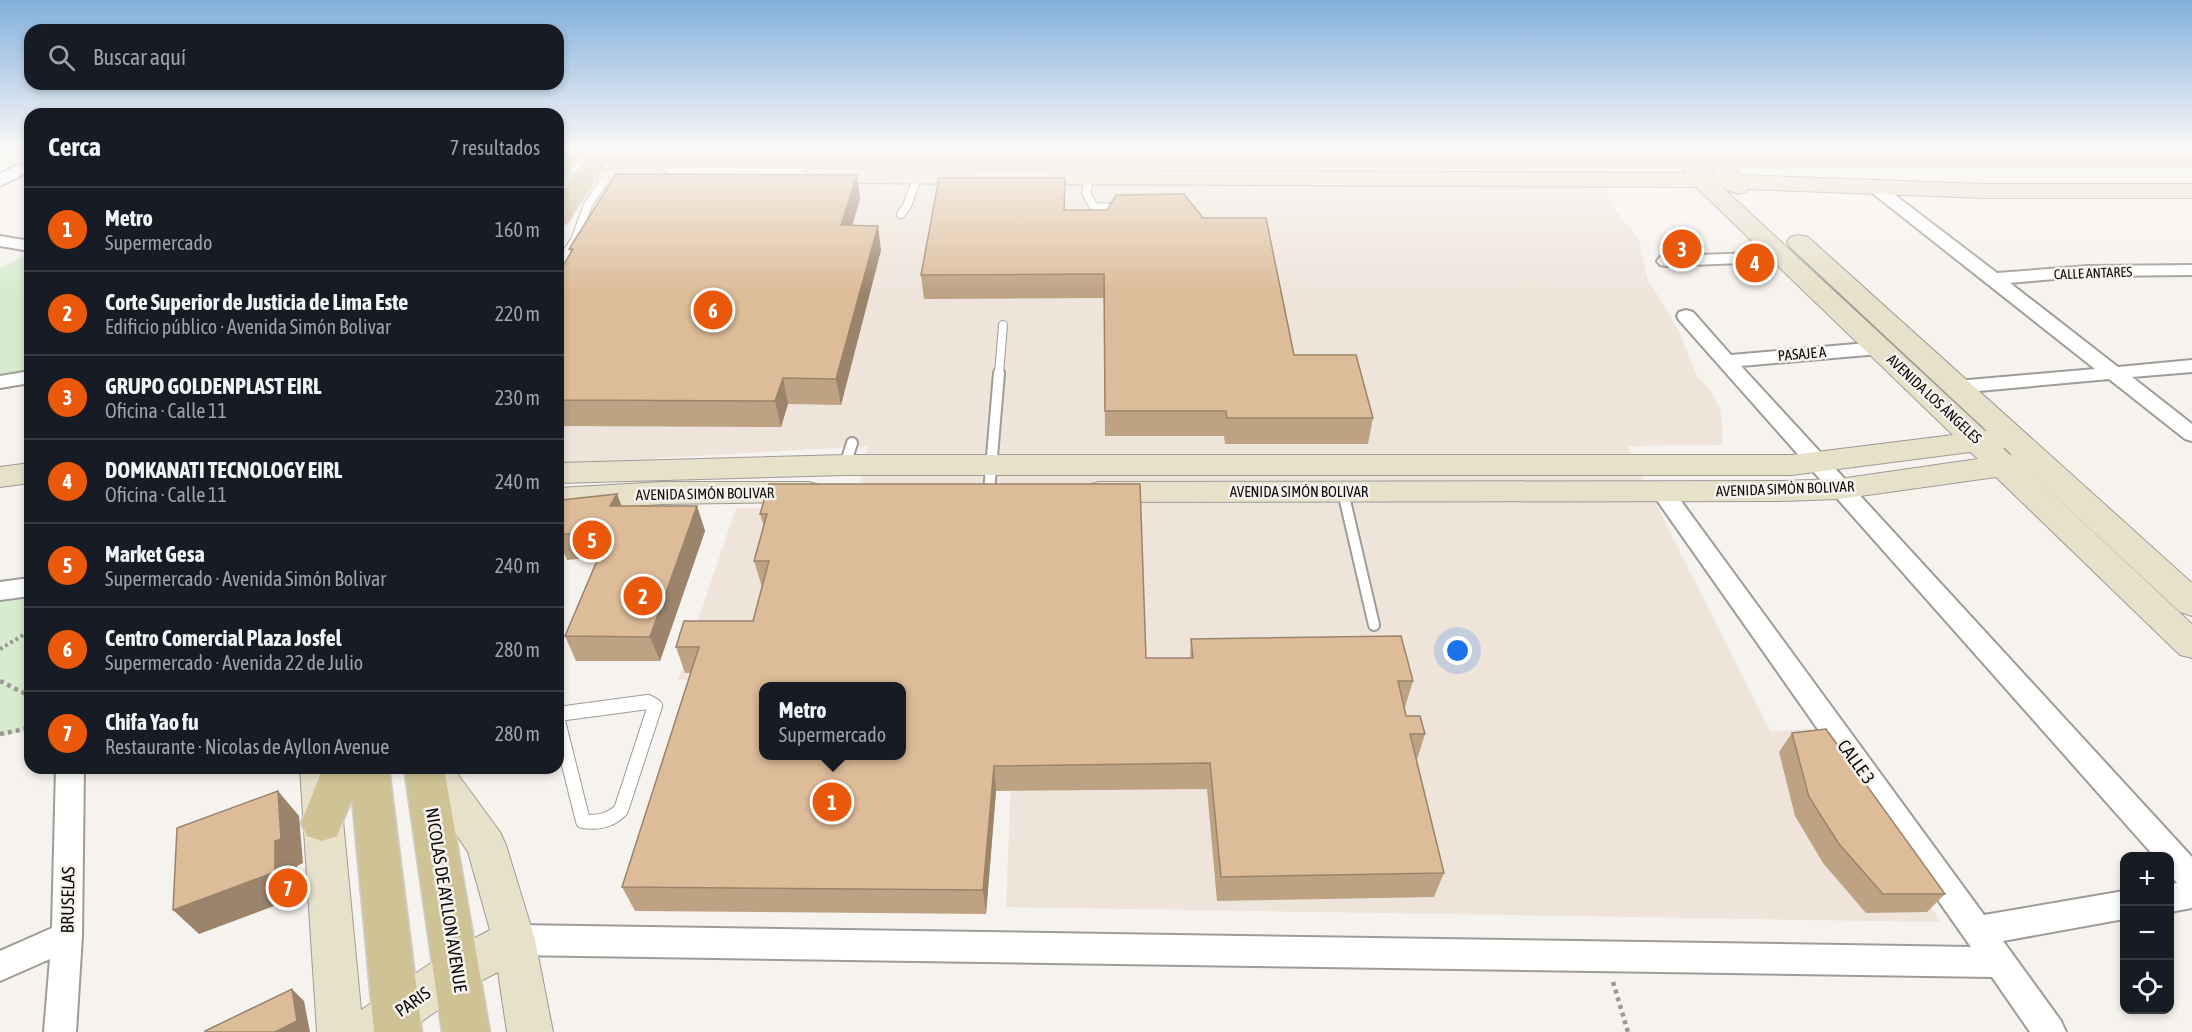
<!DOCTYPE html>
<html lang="es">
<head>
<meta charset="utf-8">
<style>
	body { margin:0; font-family:"Asap Condensed",sans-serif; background:#242831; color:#f1f3f6 }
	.controls { position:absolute; right:18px; bottom:18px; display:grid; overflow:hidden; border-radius:12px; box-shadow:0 3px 9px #0003 }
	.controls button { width:54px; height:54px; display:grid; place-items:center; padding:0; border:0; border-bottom:2px solid #363941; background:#171b24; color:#f1f3f6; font:30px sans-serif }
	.you { position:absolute; left:1458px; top:651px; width:21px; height:21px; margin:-15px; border:4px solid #fff; border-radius:50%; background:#1a73e8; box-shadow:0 0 0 9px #1a73e833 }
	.badge { display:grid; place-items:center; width:39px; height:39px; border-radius:50%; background:#ea580c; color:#fff; font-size:20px; font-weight:700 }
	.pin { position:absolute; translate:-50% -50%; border:3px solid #fff; box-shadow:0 2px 6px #0006 }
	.popup { position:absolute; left:759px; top:682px; width:147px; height:78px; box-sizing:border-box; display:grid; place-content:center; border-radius:12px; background:#171b24; filter:drop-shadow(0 2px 4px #0005); font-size:20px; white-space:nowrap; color:#9ea1a6 }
	.popup b { font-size:22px; color:#f1f3f6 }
	.popup::after { content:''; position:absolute; left:50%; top:100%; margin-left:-12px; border:12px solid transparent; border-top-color:#171b24 }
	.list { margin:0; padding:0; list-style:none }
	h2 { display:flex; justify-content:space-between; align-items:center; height:78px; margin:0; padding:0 24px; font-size:26px }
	h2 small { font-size:20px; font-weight:400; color:#9ea1a6 }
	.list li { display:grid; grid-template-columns:39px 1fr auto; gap:18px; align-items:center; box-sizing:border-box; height:84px; padding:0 24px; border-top:2px solid #363941 }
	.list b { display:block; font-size:22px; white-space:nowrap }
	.list p { margin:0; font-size:20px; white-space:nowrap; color:#9ea1a6 }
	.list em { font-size:20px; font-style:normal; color:#9ea1a6 }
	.icon { flex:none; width:33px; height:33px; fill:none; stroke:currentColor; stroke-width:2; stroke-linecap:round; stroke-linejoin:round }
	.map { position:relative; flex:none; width:2192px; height:1032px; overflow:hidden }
	.search { position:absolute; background:#171b24; box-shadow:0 3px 9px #0003; left:24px; top:24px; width:540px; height:66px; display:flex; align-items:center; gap:15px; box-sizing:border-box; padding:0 21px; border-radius:18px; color:#9ea1a6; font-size:22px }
	.panel { position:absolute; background:#171b24; box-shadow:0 3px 9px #0003; left:24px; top:108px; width:540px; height:666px; border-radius:18px }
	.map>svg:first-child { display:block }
	.built { fill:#eee4da }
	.green { fill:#d7ecce }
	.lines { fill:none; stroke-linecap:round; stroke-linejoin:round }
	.lane-far2-casing { stroke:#9f9b97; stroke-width:10 }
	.lane-far1-casing { stroke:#9f9b97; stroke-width:14 }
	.lane-casing { stroke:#9f9b97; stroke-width:16 }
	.street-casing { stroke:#9f9b97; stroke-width:4 }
	.secondary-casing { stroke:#9f9b97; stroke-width:2 }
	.primary-casing { stroke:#cfcfce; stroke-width:3 }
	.path-far1 { stroke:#9a9794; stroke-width:4; stroke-dasharray:3 3; stroke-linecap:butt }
	.path { stroke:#9a9794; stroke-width:4.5; stroke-dasharray:4 4; stroke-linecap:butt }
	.lane-far2 { stroke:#fff; stroke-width:8 }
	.lane-far1 { stroke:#fff; stroke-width:10 }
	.lane { stroke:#fff; stroke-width:14 }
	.street { fill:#fff; fill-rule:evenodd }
	.secondary { fill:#e7e1ca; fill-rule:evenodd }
	.primary { fill:#cfc395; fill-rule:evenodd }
	.wall { fill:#bea284 }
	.shaded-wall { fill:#9b846b }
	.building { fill:#ddbc99; stroke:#9b846b; stroke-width:1.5; fill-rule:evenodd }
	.labels { text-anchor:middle; stroke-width:5; stroke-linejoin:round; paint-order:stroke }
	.far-street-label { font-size:14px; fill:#0f0d0c; stroke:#f6f2ee }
	.street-label { font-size:15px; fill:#0f0d0c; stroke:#f6f2ee }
	.near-street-label { font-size:18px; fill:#0f0d0c; stroke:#f6f2ee }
</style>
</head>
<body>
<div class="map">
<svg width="2192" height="1032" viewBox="0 0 2192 1032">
	<rect width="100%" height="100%" fill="#f6f2ee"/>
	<path class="built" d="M926,182L1603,185L1613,208L1638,237L1647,278L1679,331L1697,376L1711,392L1720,409L1723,426L1722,445L1627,446L1770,731L1810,729L1941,922L1006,907L1015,682L678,680L736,508H855L868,446L558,464V288L618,183Z"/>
	<path class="green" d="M659,149H1620L1625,153H656Z
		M28,254H30V369L0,374V268Z
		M30,596V730L0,736V601Z"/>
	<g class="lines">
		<defs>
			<path id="lane-far2" d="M1089,177L1086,193L1094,207L1123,208
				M901,214L907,206L918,176
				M558,266L575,240L588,205L607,176
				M999,374L1003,325"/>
			<path id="lane-far1" d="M845,465L852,443
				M989,492L999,373
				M1343,492L1374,625"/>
			<path id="lane" d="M558,714L648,702L655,706L621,810C610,821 598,823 583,821L558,721"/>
			<path id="street" d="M30,159V171L0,186V174Z
				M1872,180L1878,182L1997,273L2088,266L2192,265V275L2088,276L2010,283L2118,367L2192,360V372L2132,377L2192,424V441L2185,439L2109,379L1957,393L1950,391L1947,387L1950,383L1957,381L2095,369L1866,188L1864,185Z
				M0,236L30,241V251L0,246Z
				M1784,252L1790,253L1793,257L1790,261L1666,266L1660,265L1657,261L1660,257L1666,256Z
				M1686,310L1693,312L1731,355L1879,342L1886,344L1889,348L1886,352L1879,354L1741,366L2192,857V908L2170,912V884L2177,883L2170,874V856H2154L1679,320L1677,316L1679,312Z
				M30,371V383L0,388V376Z
				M1662,484L1670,486L1984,915L2124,891V919L2003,941L2061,1021L2066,1032H2030L1992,977L514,955L503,950L499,940L503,930L514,925L1971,947L1654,496L1651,491L1654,486Z
				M30,578V596L0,600V582Z
				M56,768H84L82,936L76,1032H44L50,959L0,981V951L52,928Z"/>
			<path id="secondary" d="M0,149H12L30,154V168L0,159Z
				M1670,149H1692L1709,174H1716L1697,149H1719L1740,175L1985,184H2192V198H1985L1748,189L1746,192L1738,194L1723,188L1985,431H1987L1790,247L1787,242L1790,237L1799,235L1808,237L2192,583V616L2180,612L2029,472L2192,624V658L2180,655L1996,477L1839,499L1782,501L1099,502L1088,499L1084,492L1088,485L1099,482L1782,481L1839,479L1978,459L1970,452L1792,475H845L558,483V463L845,455H1792L1953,435L1696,187L814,183L806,181L803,176L806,171L814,169L1686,173ZM2003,448H2005L2012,455H2010Z
				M607,169H657L665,171L668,176L665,181L657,183L599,181L596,176L599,171Z
				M558,174L590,177L593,182L590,187L558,188Z
				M30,463V483L0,487V467Z
				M663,482H809L820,485L824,492L820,499L809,502L663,504L558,510V488Z
				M300,768H338L361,1010L443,955L490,930L468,852L412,768H453L500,832L506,845L535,940L553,1032H507L498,972L473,985L407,1032H317Z"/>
			<path id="primary" d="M563,149H585L566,178L558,180V156Z
				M592,149H614L610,155L618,153H2192V167H618L610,165L607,161L567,223L558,225V200Z
				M323,768H389L422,1032H374L352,799L337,836L322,841L307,836L301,823Z
				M404,768H444L490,1032H442Z"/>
		</defs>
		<use href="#lane-far2" class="lane-far2-casing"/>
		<use href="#lane-far1" class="lane-far1-casing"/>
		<use href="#lane" class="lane-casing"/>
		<use href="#street" class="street-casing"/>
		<use href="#secondary" class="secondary-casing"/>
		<use href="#primary" class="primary-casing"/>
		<path class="path-far1" d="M0,649L30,631"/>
		<path class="path" d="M0,681L30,696
			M0,734L30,728
			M1613,982L1628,1032"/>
		<use href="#lane-far2" class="lane-far2"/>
		<use href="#lane-far1" class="lane-far1"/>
		<use href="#lane" class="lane"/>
		<use href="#street" class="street"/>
		<use href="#secondary" class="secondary"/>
		<use href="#primary" class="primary"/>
	</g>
	<path class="wall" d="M1065,178V210L1294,355L1373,418L1368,444H1225L1224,436H1105L1104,298L924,299L921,275Z
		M860,199L852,225L881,250L841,405L788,404L781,427L558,426V274L571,253L569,249Z
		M769,484L1146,658H1190L1191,639L1413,681L1405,707H1404L1406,716L1425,734L1417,760L1444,873L1434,897L1217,901L1207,789L996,791L986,914L635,911L622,887L691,673H685L676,647L753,621L762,587L754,561L764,527L760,514Z
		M617,494L621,506H697L705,531L660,661H576L565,636L598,557L567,560L558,539V525Z
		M1792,733L1945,894L1927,912L1866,913L1823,863L1795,816L1779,752Z"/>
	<path class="shaded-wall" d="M857,175L860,199L845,250L841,225Z
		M1065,178V201L1064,234V210Z
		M878,226L881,250L841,405L836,379Z
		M783,378L788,404L781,427L775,401Z
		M617,494L626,518L610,506Z
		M697,506L705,531L660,661L650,637Z
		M558,598L562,616L558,617Z
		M994,766L996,791L986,914L983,890Z
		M195,768H208L199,772Z
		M278,791L299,816L303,863L297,866L298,897L199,934L173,910L275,841Z
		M292,989L304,1001L310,1032H275Z"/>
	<path class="building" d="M616,174L857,175L841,225L878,226L836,379L783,378L775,401L558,400V274L573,249H569Z
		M939,178H1065L1064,210H1107L1116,195L1184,194L1203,218H1266L1294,355H1356L1373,418H1227L1226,411H1105L1104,274L921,275Z
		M769,484H1140L1146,658H1193L1191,639L1401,636L1413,681H1398L1406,716H1420L1425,734H1410L1444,873L1221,877L1210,763L994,766L983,890L622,887L699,647H676L684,621H753L769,561H754L767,514H760ZM763,687H901V756H763Z
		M617,494L610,506H697L650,637L565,636L610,530L558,535V525L562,500Z
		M1826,729L1945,894H1883L1839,844L1809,797L1792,733Z
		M278,791L281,839L275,841V872L173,910L177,828Z
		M292,989L297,1021L275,1032H205V1031Z"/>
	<linearGradient id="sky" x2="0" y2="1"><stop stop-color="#82afdc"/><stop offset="0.51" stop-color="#fbf9f7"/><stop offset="1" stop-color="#fbf9f7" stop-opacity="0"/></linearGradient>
	<rect width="2192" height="293" fill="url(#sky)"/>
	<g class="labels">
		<g class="far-street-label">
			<text transform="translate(2093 273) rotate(-2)" y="5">CALLE ANTARES</text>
		</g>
		<g class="street-label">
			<text transform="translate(1802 354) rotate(-5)" y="5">PASAJE A</text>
			<text transform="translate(1934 399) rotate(43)" y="5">AVENIDA LOS ÁNGELES</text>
			<text transform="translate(1785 489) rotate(-2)" y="5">AVENIDA SIMÓN BOLIVAR</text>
			<text x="1299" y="497">AVENIDA SIMÓN BOLIVAR</text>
			<text transform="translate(705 494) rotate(-1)" y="5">AVENIDA SIMÓN BOLIVAR</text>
		</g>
		<g class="near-street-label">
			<text transform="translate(1856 762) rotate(54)" y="6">CALLE 3</text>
			<text transform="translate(68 900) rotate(-89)" y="6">BRUSELAS</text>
			<text transform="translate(446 900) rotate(81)" y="6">NICOLAS DE AYLLON AVENUE</text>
			<text transform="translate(413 1002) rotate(-35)" y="6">PARIS</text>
		</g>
	</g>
</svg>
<div class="controls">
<button>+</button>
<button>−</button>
<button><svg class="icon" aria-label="locate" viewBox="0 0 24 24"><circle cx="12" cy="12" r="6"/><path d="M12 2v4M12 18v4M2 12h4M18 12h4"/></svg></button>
</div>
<div class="you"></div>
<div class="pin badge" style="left:832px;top:802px">1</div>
<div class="popup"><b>Metro</b>Supermercado</div>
<div class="pin badge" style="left:643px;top:596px">2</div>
<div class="pin badge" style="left:1682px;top:249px">3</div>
<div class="pin badge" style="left:1755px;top:263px">4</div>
<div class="pin badge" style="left:592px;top:540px">5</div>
<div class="pin badge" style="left:713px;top:310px">6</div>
<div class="pin badge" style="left:288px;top:888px">7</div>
<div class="search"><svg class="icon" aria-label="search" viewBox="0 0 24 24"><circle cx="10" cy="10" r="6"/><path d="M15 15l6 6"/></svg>Buscar aquí</div>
<section class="panel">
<h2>Cerca<small>7 resultados</small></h2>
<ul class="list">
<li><span class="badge">1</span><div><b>Metro</b><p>Supermercado</p></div><em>160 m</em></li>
<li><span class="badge">2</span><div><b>Corte Superior de Justicia de Lima Este</b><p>Edificio público · Avenida Simón Bolivar</p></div><em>220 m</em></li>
<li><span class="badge">3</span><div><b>GRUPO GOLDENPLAST EIRL</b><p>Oficina · Calle 11</p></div><em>230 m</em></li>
<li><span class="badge">4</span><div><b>DOMKANATI TECNOLOGY EIRL</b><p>Oficina · Calle 11</p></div><em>240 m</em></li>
<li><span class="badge">5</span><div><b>Market Gesa</b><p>Supermercado · Avenida Simón Bolivar</p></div><em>240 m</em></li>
<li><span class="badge">6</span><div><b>Centro Comercial Plaza Josfel</b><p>Supermercado · Avenida 22 de Julio</p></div><em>280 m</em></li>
<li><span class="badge">7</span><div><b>Chifa Yao fu</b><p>Restaurante · Nicolas de Ayllon Avenue</p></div><em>280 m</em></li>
</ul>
</section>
</div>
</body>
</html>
